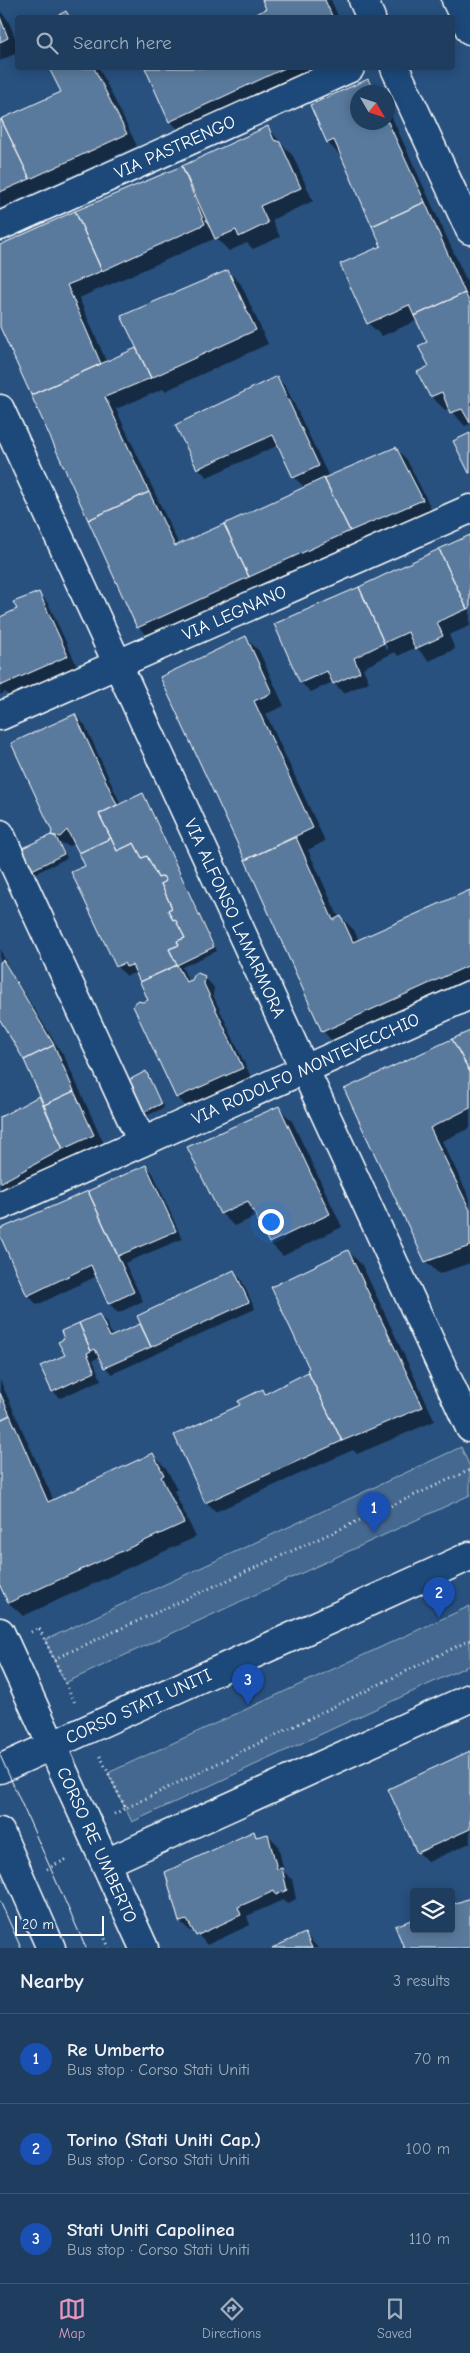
<!DOCTYPE html>
<html lang="en">
<head>
<meta charset="utf-8">
<style>
	body { margin:0; font-family:"Comic Neue",sans-serif; background:#2b4868; color:#f1f3f6 }
	.controls { position:absolute; right:15px; bottom:15px; display:grid; overflow:hidden; border-radius:5px; box-shadow:0 2px 12px #0003 }
	.controls button { width:45px; height:45px; display:grid; place-items:center; padding:0; border:0; border-bottom:1px solid #3c5674; background:#1e3d5f; color:#f1f3f6; font:25px sans-serif }
	.compass { position:absolute; left:350px; top:85px; width:45px; height:45px; border-radius:50%; background:#1e3d5f; box-shadow:0 2px 12px #0003; rotate:129deg }
	.scale { position:absolute; left:15px; bottom:12px; width:89px; box-sizing:border-box; padding-left:5px; border:2px solid #fff; border-top:0; font-size:14px; line-height:18px; white-space:nowrap; color:#fff; -webkit-text-stroke:4px #1f4a7a; paint-order:stroke }
	.you { position:absolute; left:270px; top:1221px; width:18px; height:18px; margin:-12px; border:4px solid #fff; border-radius:50%; background:#1a73e8; box-shadow:0 0 0 8px #1a73e833 }
	.badge { display:grid; place-items:center; width:32px; height:32px; border-radius:50%; background:#e797bd; color:#fff; font-size:16px; font-weight:700 }
	.pin { position:absolute; translate:-50% -41px; filter:drop-shadow(0 1px 2px #0008) }
	.pin::after { content:''; position:absolute; top:26px; width:18px; height:15px; background:inherit; clip-path:polygon(0 0,100% 0,50% 100%) }
	.list { margin:0; padding:0; list-style:none }
	h2 { display:flex; justify-content:space-between; align-items:center; height:65px; margin:0; padding:0 20px; font-size:21px }
	h2 small { font-size:16px; font-weight:400; color:#a1aebd }
	.list li { display:grid; grid-template-columns:32px 1fr auto; gap:15px; align-items:center; box-sizing:border-box; height:90px; padding:0 20px; border-top:1px solid #3c5674 }
	.list b { display:block; font-size:19px; white-space:nowrap }
	.list p { margin:0; font-size:16px; white-space:nowrap; color:#a1aebd }
	.list em { font-size:16px; font-style:normal; color:#a1aebd }
	.icon { flex:none; width:28px; height:28px; fill:none; stroke:currentColor; stroke-width:2; stroke-linecap:round; stroke-linejoin:round }
	.map { position:relative; flex:none; width:470px; height:1948px; overflow:hidden }
	.search { position:absolute; background:#1e3d5f; box-shadow:0 2px 12px #0003; left:15px; right:15px; top:15px; height:55px; display:flex; align-items:center; gap:12px; box-sizing:border-box; padding:0 18px; border-radius:5px; color:#a1aebd; font-size:19px }
	.sheet { height:335px; background:#1e3d5f }
	nav { display:flex; justify-content:space-around; align-items:center; box-sizing:border-box; height:70px; border-top:1px solid #3c5674; background:#1e3d5f; font-size:14px; color:#a1aebd }
	nav a { display:grid; justify-items:center; gap:2px }
	nav .on { color:#e797bd }
	.map>svg:first-child { display:block }
	.green { fill:#446890; stroke:#a2b4c8 }
	.shadow { fill:#0007; fill-rule:evenodd }
	.building { fill:#5a7a9d; stroke:#fff }
	.lines { fill:none; stroke-linecap:round; stroke-linejoin:round }
	.street-casing { stroke:#fff; stroke-width:31 }
	.secondary-casing { stroke:#fff; stroke-width:31 }
	.path { stroke:#fff; stroke-width:3; stroke-dasharray:1 4; stroke-linecap:butt }
	.street { stroke:#1f4a7a; stroke-width:28 }
	.secondary { stroke:#1f4a7a; stroke-width:28 }
	.tram { stroke:#fff; stroke-width:1 }
	.labels { text-anchor:middle; stroke-width:4.5; stroke-linejoin:round; paint-order:stroke }
	.street-label { font-size:18px; fill:#fff; stroke:#1f4a7a }
</style>
</head>
<body>
<div class="map">
<svg width="470" height="1948" viewBox="0 0 470 1948">
	<rect width="100%" height="100%" fill="#28517f"/>
	<filter id="ink" filterUnits="userSpaceOnUse"><feTurbulence type="fractalNoise" baseFrequency=".02" numOctaves="2"/><feDisplacementMap in="SourceGraphic" scale="10" xChannelSelector="R" yChannelSelector="G"/><feConvolveMatrix kernelMatrix="1 2 1 2 8 2 1 2 1" color-interpolation-filters="sRGB"/></filter>
	<g filter="url(#ink)">
		<path class="green" d="M461,1447L470,1467V1495L65,1683L45,1640Z
			M470,1606V1665L132,1822L108,1773Z"/>
		<path class="shadow" d="M264,0H331L339,18H251L268,9Z
			M0,11L8,20L18,45V52L0,61Z
			M51,68H99L137,146L0,208V120L62,93Z
			M149,68H326L183,134L170,121L146,69Z
			M367,81L379,92H358V122H388V109L470,288V424L465,426L449,408L445,410L431,396L429,342L418,320L382,336L368,323L383,246L341,156L328,143L312,106Z
			M267,127L293,156L313,201L272,220L280,237L253,249L247,243L229,251L216,238L79,298L107,363L136,350L140,354L228,271L241,284L268,344L165,391L163,389L116,409L179,545L305,488L294,477L279,445L207,477L198,468L277,378L286,387L328,475L323,478L324,480L396,448L407,460L433,512L150,638L138,627L0,323V247Z
			M470,537V626L449,635L455,649L429,661L416,647L398,656L395,652L363,668L369,682L344,693L333,682L311,692L301,683L275,625ZM363,598H365L388,649L386,650ZM332,667L333,669L303,683V680Z
			M39,594L48,603L77,666L9,696L5,692L0,695V618L19,610Z
			M246,638L259,651L284,706L266,714L325,841L308,850L339,918L341,917L354,930L359,941L470,891V983L335,1044L323,1031L162,678Z
			M75,715L85,725L121,805L143,794L146,798L217,951L182,967L189,982L204,977L214,987L213,995L251,1077L187,1107L177,1097L135,1009V1003L139,1002L143,1004L150,1000L138,975L134,973L127,976L117,967L73,873L87,866L75,842L70,846L60,843L67,858L34,874L21,849L53,835Z
			M0,949L9,969L65,1058L105,1146L0,1203V1119L39,1097L43,1101L26,1062L0,1018Z
			M470,1033V1128L442,1141L470,1199V1263L439,1274L426,1261L346,1089Z
			M146,1073L164,1108L148,1115L145,1112Z
			M279,1108L292,1121L342,1227L283,1256L270,1243L257,1216L234,1226L221,1213Z
			M146,1166L153,1173L182,1239L125,1263L143,1301L118,1313L109,1303L97,1276L37,1305L28,1295L0,1230Z
			M348,1251L362,1265L435,1421L357,1454L353,1450L215,1512L206,1502L241,1406L263,1391L266,1394L310,1373Z
			M234,1272L241,1279L255,1309L112,1374L105,1367L100,1357L93,1360L101,1380L60,1398L53,1391L66,1356L99,1315L106,1322L113,1337L142,1324Z
			M0,1380L54,1501L153,1455L166,1468L177,1489L174,1491L196,1537L23,1616L9,1603L0,1583Z
			M470,1753V1843L428,1862L418,1852Z
			M253,1833L258,1838L268,1835L278,1845L284,1872L292,1879L296,1899L287,1904L283,1900L247,1916L250,1925L207,1945L194,1930L190,1931L180,1921Z
			M305,1934L318,1948H275Z"/>
		<path class="building" d="M262,0H325L333,18H248L266,9Z
			M66,11L70,18H53Z
			M0,17L8,38L0,42Z
			M49,68H94L127,134L30,179L1,119L61,92Z
			M145,68H285L169,122Z
			M368,79L374,92H358V122H388L425,202L372,226L334,140L327,143L310,105Z
			M1,119L30,179L0,192V120Z
			M268,126L274,140L280,142L301,188L260,206L268,223L239,237L236,230L215,239L182,166Z
			M182,166L205,224L102,271L75,211Z
			M425,202L465,293L414,316L409,305L367,324L340,264L381,246L372,226Z
			M75,211L102,271L67,285L101,364L31,395L0,327V245Z
			M228,270L256,330L151,378L121,316Z
			M465,293L470,303V423L462,409L450,413L442,392L430,397L417,372L429,366L418,346L427,342L414,316Z
			M136,348L151,378L105,397L149,492L88,520L31,395Z
			M277,376L319,466L293,478L273,435L197,469L175,425Z
			M470,433V473H469L453,441Z
			M396,447L423,500L350,531L324,478Z
			M324,478L350,531L249,577L224,524Z
			M149,492L175,546L224,524L249,577L137,628L88,520Z
			M470,535V608L467,609L439,549Z
			M439,549L467,609L437,622L443,636L415,649L408,632L384,643L359,587Z
			M359,587L384,643L354,658L360,672L333,684L327,671L300,683L274,624Z
			M39,592L68,656L0,686V617L17,609L13,602Z
			M246,636L272,693L254,701L313,828L245,860L160,677Z
			M75,714L117,805L99,814L111,838L79,853L67,830L60,837L51,835L52,831L11,743Z
			M143,793L214,947L177,965L169,949L179,945L177,941L185,938L175,919L173,920L168,910L172,908L161,884L166,881L163,876L158,878L147,856L142,858L134,843L117,851L99,814Z
			M51,835L56,837L64,854L30,871L20,849Z
			M296,837L333,920L341,916L353,942L470,890V965L322,1032L245,860Z
			M111,838L117,851L134,843L142,858L147,856L158,878L163,876L166,881L161,884L172,908L168,910L173,920L175,919L185,938L177,941L179,945L169,949L177,965L140,982L132,965L126,967L124,963L116,967L71,872L85,866L79,853Z
			M3,960L54,1045L24,1060L0,1020V962Z
			M177,965L186,982L192,980L195,974L198,973L205,976L204,984L243,1068L176,1098L133,1006L137,1001L143,1002L148,1000L140,982Z
			M470,1031V1072L452,1039Z
			M452,1039L470,1072V1108L430,1128L470,1210V1246L425,1262L344,1089Z
			M54,1045L74,1091L44,1105L24,1060Z
			M146,1071L161,1104L144,1112L129,1080Z
			M74,1091L94,1135L63,1149L44,1105Z
			M39,1096L63,1149L0,1183V1117Z
			M279,1106L330,1214L269,1243L248,1201L220,1214L187,1147Z
			M146,1165L176,1231L118,1256L88,1191Z
			M88,1191L134,1292L108,1304L91,1265L27,1296L0,1236V1229Z
			M348,1250L423,1407L342,1441L307,1370L309,1368L271,1287Z
			M234,1270L249,1302L151,1347L137,1316Z
			M99,1314L110,1337L140,1324L151,1347L104,1368L95,1349L91,1351L79,1323Z
			M79,1323L91,1351L87,1353L95,1372L52,1392L40,1366L65,1355L58,1342L64,1339L61,1331Z
			M308,1372L342,1441L205,1503L174,1435L240,1405L238,1401L263,1389L265,1394Z
			M0,1393L10,1415L0,1420Z
			M10,1415L48,1502L153,1453L164,1475L161,1477L184,1523L8,1603L0,1586V1420Z
			M470,1751V1829L417,1853L388,1789Z
			M254,1831L256,1837L268,1834L277,1869L282,1868L287,1890L276,1895L274,1891L238,1907L241,1915L196,1936L187,1920L179,1922L165,1872Z
			M470,1898V1948H404L395,1926L414,1919V1929H451V1905Z
			M305,1933L312,1948H272Z"/>
		<g class="lines">
			<defs>
				<g id="street">
					<path d="M363,0L371,18"/>
					<path d="M395,68L470,230"/>
					<path id="s1" d="M0,226L350,68"/>
					<path id="s2" d="M0,409L470,1428"/>
					<path id="s3" d="M0,716L470,509"/>
					<path d="M0,834L142,1142"/>
					<path id="s4" d="M0,1206L470,995"/>
					<path id="s5" d="M0,1632L144,1948"/>
					<path d="M106,1863L470,1698"/>
				</g>
				<g id="secondary">
					<path d="M456,0L470,30"/>
					<path id="s6" d="M0,1769L470,1556"/>
					<path d="M0,1832L51,1948"/>
				</g>
			</defs>
			<use href="#street" class="street-casing"/>
			<use href="#secondary" class="secondary-casing"/>
			<path class="path" d="M31,1632L39,1628L76,1705
				M54,1659L470,1470
				M100,1756L126,1809
				M114,1814L470,1640
				M47,1869L69,1858
				M103,1934L109,1948"/>
			<use href="#street" class="street"/>
			<use href="#secondary" class="secondary"/>
			<path class="tram" d="M0,1755L86,1948
				M0,1901L21,1948"/>
		</g>
	</g>
	<g class="labels">
		<g class="street-label">
			<text dy="6" stroke="none"><textPath href="#s1" startOffset="192">VIA PASTRENGO</textPath></text>
			<text dy="6" stroke="none"><textPath href="#s3" startOffset="256">VIA LEGNANO</textPath></text>
			<text dy="6" stroke="none"><textPath href="#s2" startOffset="561">VIA ALFONSO LAMARMORA</textPath></text>
			<text dy="6" stroke="none"><textPath href="#s4" startOffset="335">VIA RODOLFO MONTEVECCHIO</textPath></text>
			<text dy="6" stroke="none"><textPath href="#s6" startOffset="152">CORSO STATI UNITI</textPath></text>
			<text dy="6" stroke="none"><textPath href="#s5" startOffset="234">CORSO RE UMBERTO</textPath></text>
		</g>
	</g>
</svg>
<div class="controls">
<button><svg class="icon" aria-label="layers" viewBox="0 0 24 24"><path d="M12 4l9 5-9 5-9-5zM3 14l9 5 9-5"/></svg></button>
</div>
<svg class="compass" viewBox="-18 -18 36 36"><path d="M0-13l5 13h-10z" fill="#e53935"/><path d="M0 13l5-13h-10z" fill="#a1aebd"/></svg>
<div class="scale">20 m</div>
<div class="you"></div>
<div class="pin badge" style="left:374px;top:1533px;background:#1a4fb4">1</div>
<div class="pin badge" style="left:439px;top:1618px;background:#1a4fb4">2</div>
<div class="pin badge" style="left:248px;top:1705px;background:#1a4fb4">3</div>
<div class="search"><svg class="icon" aria-label="search" viewBox="0 0 24 24"><circle cx="10" cy="10" r="6"/><path d="M15 15l6 6"/></svg>Search here</div>
</div>
<section class="sheet">
<h2>Nearby<small>3 results</small></h2>
<ul class="list">
<li><span class="badge" style="background:#1a4fb4">1</span><div><b>Re Umberto</b><p>Bus stop · Corso Stati Uniti</p></div><em>70 m</em></li>
<li><span class="badge" style="background:#1a4fb4">2</span><div><b>Torino (Stati Uniti Cap.)</b><p>Bus stop · Corso Stati Uniti</p></div><em>100 m</em></li>
<li><span class="badge" style="background:#1a4fb4">3</span><div><b>Stati Uniti Capolinea</b><p>Bus stop · Corso Stati Uniti</p></div><em>110 m</em></li>
</ul>
</section>
<nav>
<a class="on"><svg class="icon" aria-label="map" viewBox="0 0 24 24"><path d="M3 6l6-2 6 2 6-2v14l-6 2-6-2-6 2zM9 4v14M15 6v14"/></svg>Map</a>
<a><svg class="icon" aria-label="directions" viewBox="0 0 24 24"><path d="M12 3l9 9-9 9-9-9zM9 14v-3h6M13 9l2 2-2 2"/></svg>Directions</a>
<a><svg class="icon" aria-label="saved" viewBox="0 0 24 24"><path d="M7 4h10v16l-5-4-5 4z"/></svg>Saved</a>
</nav>
</body>
</html>
